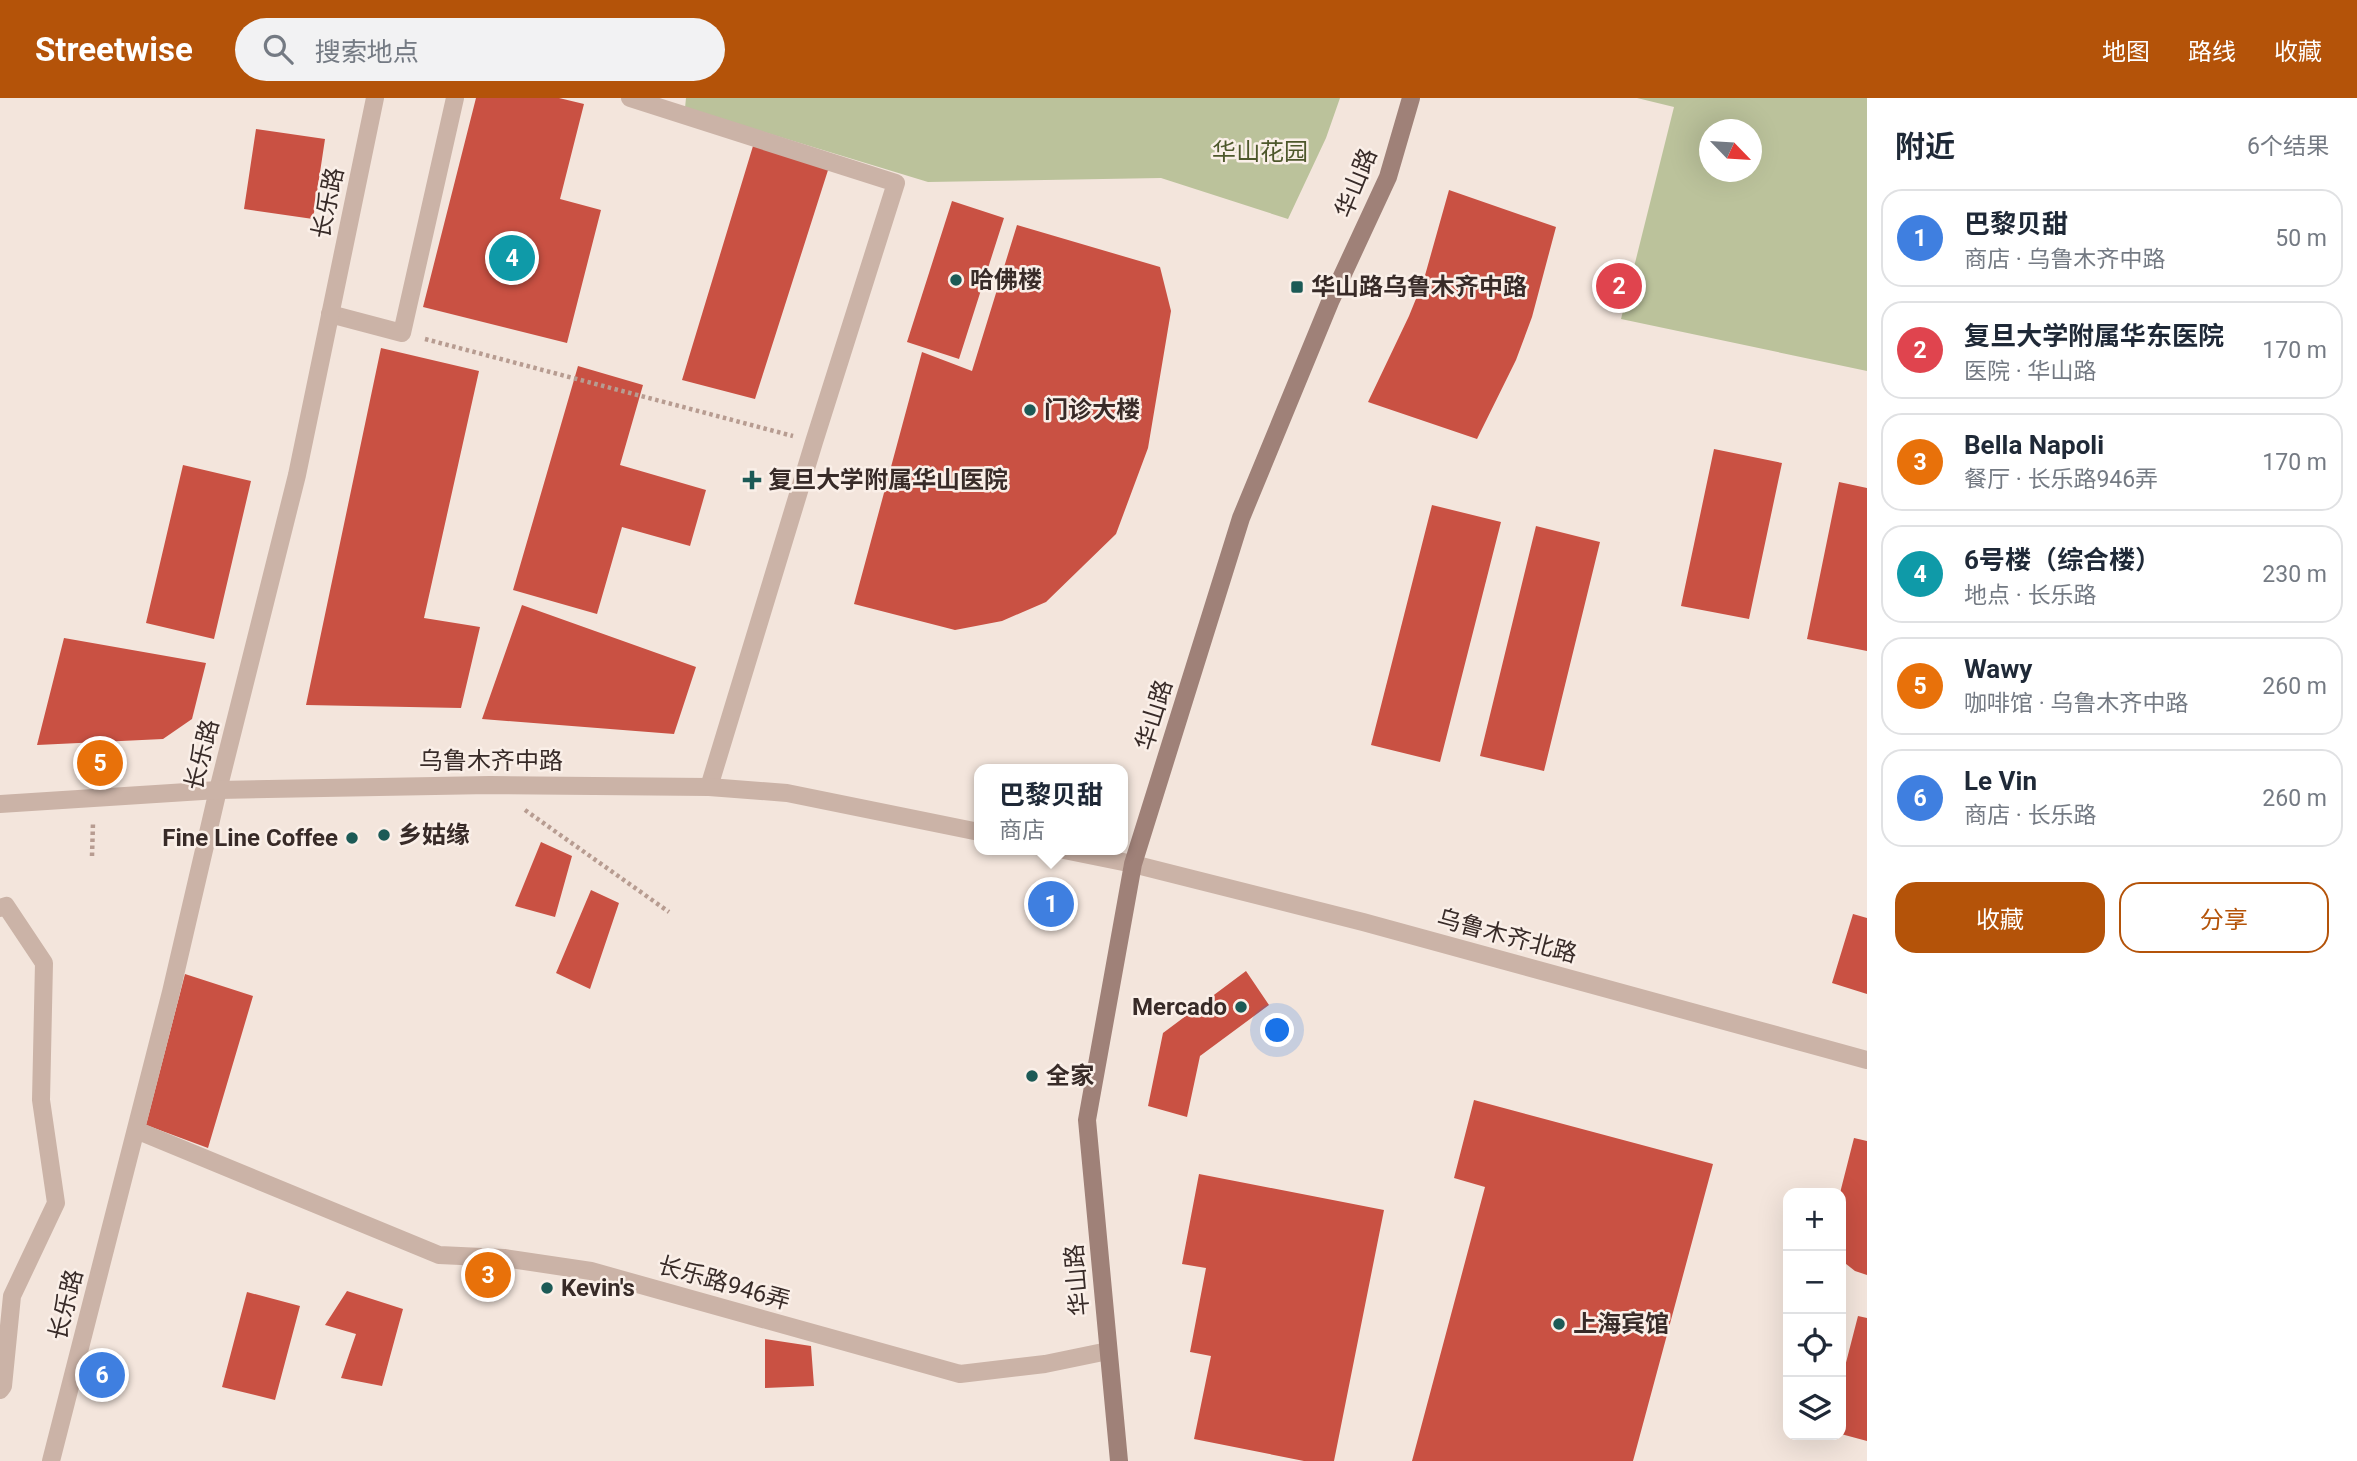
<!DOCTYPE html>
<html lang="zh">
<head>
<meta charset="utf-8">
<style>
	body { margin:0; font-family:Roboto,"Noto Sans SC",sans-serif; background:#f2f2f3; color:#1f2937 }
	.controls { position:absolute; right:21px; bottom:21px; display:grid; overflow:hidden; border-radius:14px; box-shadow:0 7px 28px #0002 }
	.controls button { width:63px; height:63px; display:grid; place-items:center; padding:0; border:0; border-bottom:2px solid #e0e1e3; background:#fff; color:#1f2937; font:35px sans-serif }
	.compass { position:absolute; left:1699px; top:21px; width:63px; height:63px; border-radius:50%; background:#fff; box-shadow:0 7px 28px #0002; rotate:115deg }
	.you { position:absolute; left:1278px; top:933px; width:24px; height:24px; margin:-18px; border:5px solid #fff; border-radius:50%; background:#1a73e8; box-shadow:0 0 0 10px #1a73e833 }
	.badge { display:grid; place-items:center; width:46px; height:46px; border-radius:50%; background:#b45309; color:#fff; font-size:23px; font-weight:700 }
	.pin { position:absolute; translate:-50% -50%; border:4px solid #fff; box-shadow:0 2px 7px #0006 }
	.popup { position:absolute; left:974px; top:666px; width:154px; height:91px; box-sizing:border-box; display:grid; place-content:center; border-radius:14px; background:#fff; filter:drop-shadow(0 2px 5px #0005); font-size:23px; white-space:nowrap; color:#747a83 }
	.popup b { font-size:26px; color:#1f2937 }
	.popup::after { content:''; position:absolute; left:50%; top:100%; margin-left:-14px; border:14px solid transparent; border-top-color:#fff }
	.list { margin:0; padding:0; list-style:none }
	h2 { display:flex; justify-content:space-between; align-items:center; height:91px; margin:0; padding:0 28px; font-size:30px }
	h2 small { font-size:23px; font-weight:400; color:#747a83 }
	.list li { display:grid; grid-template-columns:46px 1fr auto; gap:21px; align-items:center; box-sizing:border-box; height:98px; margin:0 14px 14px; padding:0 14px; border:2px solid #e0e1e3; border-radius:21px }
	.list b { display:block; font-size:26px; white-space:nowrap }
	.list p { margin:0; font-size:23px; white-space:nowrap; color:#747a83 }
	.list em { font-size:23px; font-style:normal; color:#747a83 }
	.actions { display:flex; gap:14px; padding:21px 28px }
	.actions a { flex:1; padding:16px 0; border:2px solid #b45309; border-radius:21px; text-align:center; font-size:24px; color:#b45309 }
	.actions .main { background:#b45309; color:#fff }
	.icon { flex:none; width:38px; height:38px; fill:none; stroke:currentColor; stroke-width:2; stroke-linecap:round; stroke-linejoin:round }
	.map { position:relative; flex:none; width:1867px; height:1363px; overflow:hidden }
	header { display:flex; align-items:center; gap:42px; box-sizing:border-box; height:98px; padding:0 35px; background:#b45309; color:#fff }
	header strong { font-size:33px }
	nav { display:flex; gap:38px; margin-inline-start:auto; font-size:24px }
	.search { width:490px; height:63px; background:#f2f2f3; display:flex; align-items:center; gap:18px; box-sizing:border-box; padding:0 24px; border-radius:38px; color:#747a83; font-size:26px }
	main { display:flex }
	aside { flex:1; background:#fff }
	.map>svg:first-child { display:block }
	.green { fill:#bbc29b; fill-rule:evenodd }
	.building { fill:#c95143 }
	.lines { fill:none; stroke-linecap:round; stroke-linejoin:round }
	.path { stroke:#b79c91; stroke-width:4.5; stroke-dasharray:3.5 3.5; stroke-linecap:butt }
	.service { stroke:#cbb3a7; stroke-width:18 }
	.minor { stroke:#cbb3a7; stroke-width:18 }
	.tertiary { stroke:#cbb3a7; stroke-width:18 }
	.secondary { stroke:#9f8178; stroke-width:18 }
	.poi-dot { fill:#1c5a56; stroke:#faefe8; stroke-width:2.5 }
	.labels { text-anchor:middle; stroke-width:5; stroke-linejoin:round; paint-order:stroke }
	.park-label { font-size:24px; fill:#4d572b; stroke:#faefe8 }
	.street-label { font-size:24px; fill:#382b28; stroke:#faefe8 }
	.poi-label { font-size:24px; font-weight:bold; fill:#382b28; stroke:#faefe8; text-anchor:start }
</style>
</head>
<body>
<header>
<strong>Streetwise</strong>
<div class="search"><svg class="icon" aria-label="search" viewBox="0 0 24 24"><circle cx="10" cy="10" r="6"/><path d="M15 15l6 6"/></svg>搜索地点</div>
<nav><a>地图</a><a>路线</a><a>收藏</a></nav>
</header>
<main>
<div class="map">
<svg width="1867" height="1363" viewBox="0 0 1867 1363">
	<rect width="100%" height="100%" fill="#f3e5dc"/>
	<path class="green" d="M686,0H1340L1326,40L1288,121L1161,80L928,84L685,10Z
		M1637,0H1867V273L1621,221L1674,9ZM1710,32H1752V74H1710Z"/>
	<path class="building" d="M476,0H559L584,6L560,101L601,112L567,245L423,209Z
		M256,31L325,41L313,121L244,111Z
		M753,48L829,69L755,301L682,282Z
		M1449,92L1556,129L1532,219L1516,262L1477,341L1368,304L1409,218L1424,181Z
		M952,103L1004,120L959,261L907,244Z
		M1017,127L1160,169L1171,213L1148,350L1116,436L1046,504L1002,523L955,532L854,506L922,254L972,273Z
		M381,250L479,273L424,520L480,529L461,610L306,607Z
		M578,268L643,287L620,367L706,392L690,448L622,429L597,516L513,492Z
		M1714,351L1782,365L1749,521L1681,508Z
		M183,367L251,383L214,541L146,525Z
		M1839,384L1867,390V553L1807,541Z
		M1432,407L1501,424L1440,664L1371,647Z
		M1536,428L1600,444L1544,673L1480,658Z
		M522,507L696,569L674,636L482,621Z
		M64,540L206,565L192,621L163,641L37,647Z
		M541,744L572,758L555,819L515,808Z
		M591,792L619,805L590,891L556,875Z
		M1853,816L1867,820V896L1832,885Z
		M1246,873L1269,907L1200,958L1187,1019L1148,1008L1163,935Z
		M185,876L253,898L208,1050L146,1027Z
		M1474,1002L1713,1066L1633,1363H1412L1485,1089L1454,1080Z
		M1854,1040L1867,1043V1177L1855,1173L1841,1162L1840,1095Z
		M1199,1076L1384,1112L1334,1363H1304L1194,1341L1211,1258L1190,1254L1206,1170L1182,1166Z
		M347,1193L403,1211L382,1288L341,1280L356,1236L325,1227Z
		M247,1194L300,1208L275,1302L222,1289Z
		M1858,1218L1867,1220V1343L1841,1336V1284Z
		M765,1241L811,1248L814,1288L765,1290Z"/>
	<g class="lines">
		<path class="path" d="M425,241L793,338
			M525,712L669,814
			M92,758L93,725"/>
		<path class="service" d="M630,0L896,85L814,344L709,689
			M330,216L402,235L455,0
			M0,810L6,808L44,865L41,1002L56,1105L12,1198L3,1288L0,1292"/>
		<path class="minor" d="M136,1032L439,1157L504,1160L591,1173L960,1276L1045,1266L1108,1253
			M51,1363L171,894L218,692L297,377L375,0"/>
		<path class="tertiary" d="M0,706L218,692L490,687L709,689L787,695L979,734
			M1064,752L1133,766L1363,824L1867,962"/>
		<path class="secondary" d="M1119,1363L1087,1022L1133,766L1241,420L1330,204L1388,79L1411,0"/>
	</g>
	<g class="poi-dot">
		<circle cx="956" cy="182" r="7"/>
		<rect x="1290" y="182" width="14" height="14" rx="3.5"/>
		<circle cx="1030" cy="312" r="7"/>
		<path d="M748.5 371.5h7v7h7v7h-7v7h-7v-7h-7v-7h7z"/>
		<circle cx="384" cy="737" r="7"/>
		<circle cx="352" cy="740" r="7"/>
		<circle cx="1241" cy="909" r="7"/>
		<circle cx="1032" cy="978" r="7"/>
		<circle cx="547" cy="1190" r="7"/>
		<circle cx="1559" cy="1226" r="7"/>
	</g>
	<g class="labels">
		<g class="park-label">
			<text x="1260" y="62">华山花园</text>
		</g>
		<g class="street-label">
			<text transform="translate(1356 85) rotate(-68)" y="8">华山路</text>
			<text transform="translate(328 105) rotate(-78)" y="8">长乐路</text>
			<text transform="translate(1154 617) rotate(-73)" y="8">华山路</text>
			<text transform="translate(202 657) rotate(-76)" y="8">长乐路</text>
			<text x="491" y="671">乌鲁木齐中路</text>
			<text transform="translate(1507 838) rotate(15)" y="8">乌鲁木齐北路</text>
			<text transform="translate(1077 1182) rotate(-95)" y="8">华山路</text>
			<text transform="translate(724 1185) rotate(16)" y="8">长乐路946弄</text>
			<text transform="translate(66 1207) rotate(-76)" y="8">长乐路</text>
		</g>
		<g class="poi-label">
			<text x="970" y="190">哈佛楼</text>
			<text x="1311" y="197">华山路乌鲁木齐中路</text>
			<text x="1044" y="320">门诊大楼</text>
			<text x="768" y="390">复旦大学附属华山医院</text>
			<text x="398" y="745">乡姑缘</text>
			<text x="338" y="748" text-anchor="end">Fine Line Coffee</text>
			<text x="1227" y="917" text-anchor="end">Mercado</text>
			<text x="1046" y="986">全家</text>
			<text x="561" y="1198">Kevin's</text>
			<text x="1573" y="1234">上海宾馆</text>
		</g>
	</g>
</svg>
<div class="controls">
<button>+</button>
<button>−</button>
<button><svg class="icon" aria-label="locate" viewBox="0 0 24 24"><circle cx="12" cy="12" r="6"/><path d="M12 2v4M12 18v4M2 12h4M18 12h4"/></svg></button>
<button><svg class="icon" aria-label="layers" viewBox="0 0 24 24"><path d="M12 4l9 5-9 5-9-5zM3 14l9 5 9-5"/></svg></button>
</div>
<svg class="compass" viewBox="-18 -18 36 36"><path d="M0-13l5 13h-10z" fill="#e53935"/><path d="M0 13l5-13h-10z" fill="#747a83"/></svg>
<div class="you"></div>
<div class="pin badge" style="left:1051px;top:806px;background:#3f7fe0">1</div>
<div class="popup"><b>巴黎贝甜</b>商店</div>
<div class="pin badge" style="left:1619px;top:188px;background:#e0444e">2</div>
<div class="pin badge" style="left:488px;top:1177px;background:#e8710a">3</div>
<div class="pin badge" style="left:512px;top:160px;background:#0f9aa8">4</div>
<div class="pin badge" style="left:100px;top:665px;background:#e8710a">5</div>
<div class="pin badge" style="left:102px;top:1277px;background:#3f7fe0">6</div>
</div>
<aside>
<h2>附近<small>6个结果</small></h2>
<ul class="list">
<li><span class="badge" style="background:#3f7fe0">1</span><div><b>巴黎贝甜</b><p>商店 · 乌鲁木齐中路</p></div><em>50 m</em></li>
<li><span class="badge" style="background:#e0444e">2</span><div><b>复旦大学附属华东医院</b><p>医院 · 华山路</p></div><em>170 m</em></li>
<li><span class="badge" style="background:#e8710a">3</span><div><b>Bella Napoli</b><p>餐厅 · 长乐路946弄</p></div><em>170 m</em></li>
<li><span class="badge" style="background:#0f9aa8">4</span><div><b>6号楼（综合楼）</b><p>地点 · 长乐路</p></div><em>230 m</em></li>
<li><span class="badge" style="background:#e8710a">5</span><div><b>Wawy</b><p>咖啡馆 · 乌鲁木齐中路</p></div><em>260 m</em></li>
<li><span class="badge" style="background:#3f7fe0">6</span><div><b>Le Vin</b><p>商店 · 长乐路</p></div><em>260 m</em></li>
</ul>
<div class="actions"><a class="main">收藏</a><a>分享</a></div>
</aside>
</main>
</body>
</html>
